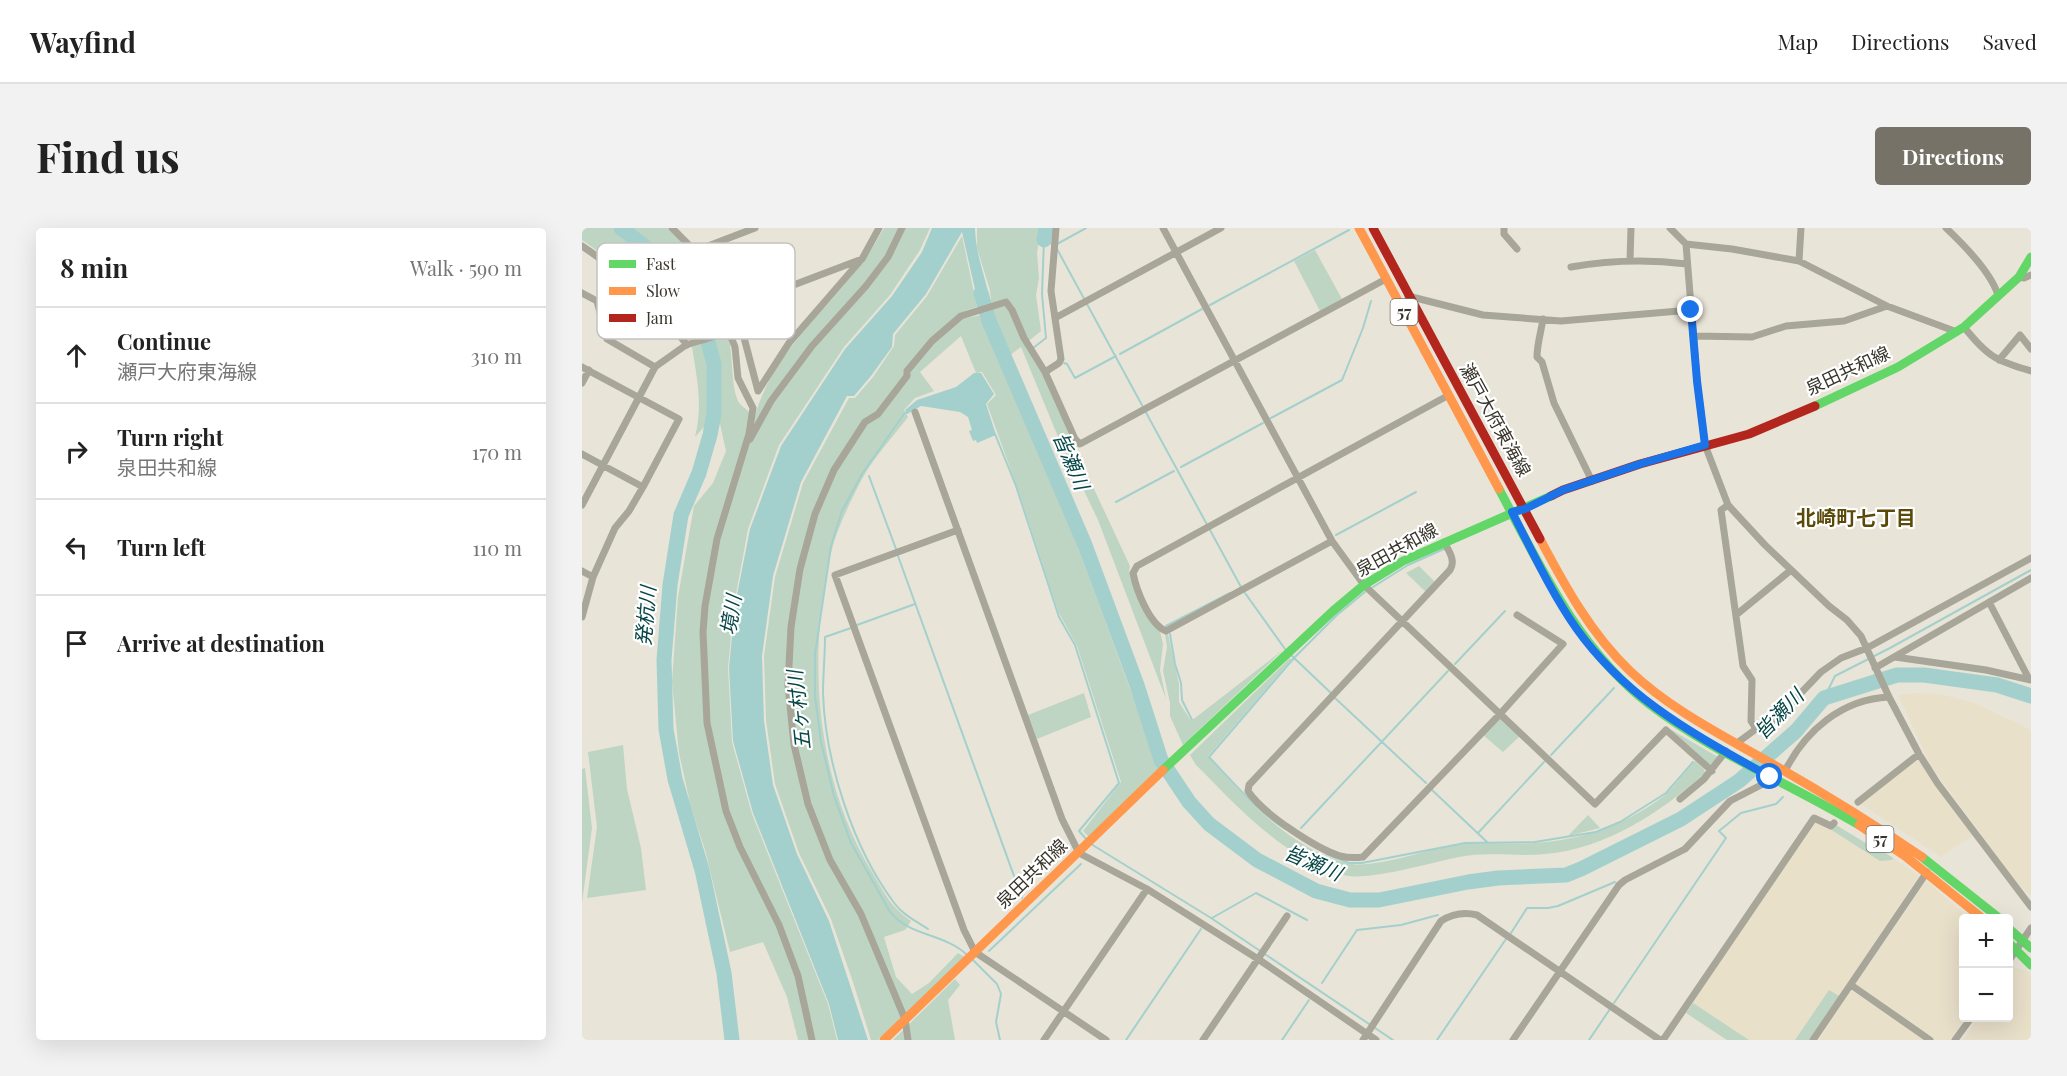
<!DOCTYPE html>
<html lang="en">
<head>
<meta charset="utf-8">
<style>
	body { margin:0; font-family:"Playfair Display","Noto Sans JP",serif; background:#f2f2f2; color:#222 }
	.controls { position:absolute; right:18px; bottom:18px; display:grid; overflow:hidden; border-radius:6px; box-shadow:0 6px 24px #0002 }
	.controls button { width:54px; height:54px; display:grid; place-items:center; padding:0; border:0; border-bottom:2px solid #e0e0e0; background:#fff; color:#222; font:30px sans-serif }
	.stop { position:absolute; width:18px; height:18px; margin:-14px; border:4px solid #1a73e8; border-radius:50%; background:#fff }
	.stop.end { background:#1a73e8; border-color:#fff; box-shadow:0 2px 6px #0008 }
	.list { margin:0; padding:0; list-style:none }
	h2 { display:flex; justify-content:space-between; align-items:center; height:78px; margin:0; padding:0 24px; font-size:26px }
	h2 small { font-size:20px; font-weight:400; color:#767676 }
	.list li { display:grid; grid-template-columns:39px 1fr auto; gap:18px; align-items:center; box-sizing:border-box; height:96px; padding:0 24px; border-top:2px solid #e0e0e0 }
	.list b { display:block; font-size:22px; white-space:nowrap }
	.list p { margin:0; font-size:20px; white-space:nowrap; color:#767676 }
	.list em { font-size:20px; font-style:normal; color:#767676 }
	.icon { flex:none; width:33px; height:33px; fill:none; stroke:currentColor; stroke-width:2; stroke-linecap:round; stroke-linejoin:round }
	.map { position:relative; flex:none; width:1449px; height:812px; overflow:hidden; border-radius:6px }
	header { display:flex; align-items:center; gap:36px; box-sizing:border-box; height:84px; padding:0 30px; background:#fff; border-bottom:2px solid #e0e0e0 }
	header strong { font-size:28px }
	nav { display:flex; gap:33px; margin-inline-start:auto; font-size:21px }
	.intro { display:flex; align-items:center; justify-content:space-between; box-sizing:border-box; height:144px; padding:0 36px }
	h1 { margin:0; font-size:42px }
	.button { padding:15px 27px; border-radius:6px; background:#767268; color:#fff; font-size:21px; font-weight:700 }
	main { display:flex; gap:36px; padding:0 36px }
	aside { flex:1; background:#fff; border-radius:6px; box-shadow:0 6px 24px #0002 }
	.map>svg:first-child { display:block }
	.built { fill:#e9e0ca }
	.green { fill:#bed5c3 }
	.water { fill:#a3d0cd }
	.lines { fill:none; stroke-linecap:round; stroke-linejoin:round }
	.stream { stroke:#a3d0cd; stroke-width:2 }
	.river { stroke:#a3d0cd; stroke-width:15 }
	.street { stroke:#a7a698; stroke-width:7 }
	.fast { stroke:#63d668; stroke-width:9 }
	.slow { stroke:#ff974d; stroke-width:9 }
	.jam { stroke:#b3261e; stroke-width:9 }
	.route { stroke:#1a73e8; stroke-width:8 }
	.labels { text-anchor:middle; stroke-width:4.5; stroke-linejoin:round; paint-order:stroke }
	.shield { fill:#fff; stroke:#74726b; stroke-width:1.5 }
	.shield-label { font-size:16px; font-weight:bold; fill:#38352b }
	.street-label { font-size:18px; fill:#38352b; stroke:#fff }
	.water-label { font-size:20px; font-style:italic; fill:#064747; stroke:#fff }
	.neighbourhood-label { font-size:20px; font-weight:bold; fill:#5a4908; stroke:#fff }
	.key { fill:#fff; stroke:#c3c2bf; stroke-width:1.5 }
	.key-label { font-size:16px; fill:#38352b }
</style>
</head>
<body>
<header>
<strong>Wayfind</strong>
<nav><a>Map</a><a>Directions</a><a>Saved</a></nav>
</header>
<div class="intro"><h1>Find us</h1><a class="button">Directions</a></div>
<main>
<aside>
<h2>8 min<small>Walk · 590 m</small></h2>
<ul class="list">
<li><svg class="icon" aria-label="ahead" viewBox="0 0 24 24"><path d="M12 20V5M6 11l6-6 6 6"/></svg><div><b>Continue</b><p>瀬戸大府東海線</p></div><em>310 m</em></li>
<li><svg class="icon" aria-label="right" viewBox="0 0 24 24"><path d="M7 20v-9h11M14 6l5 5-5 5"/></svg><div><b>Turn right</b><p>泉田共和線</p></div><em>170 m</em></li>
<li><svg class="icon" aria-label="left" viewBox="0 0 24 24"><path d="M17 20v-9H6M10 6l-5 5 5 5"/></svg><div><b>Turn left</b></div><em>110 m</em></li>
<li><svg class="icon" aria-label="arrive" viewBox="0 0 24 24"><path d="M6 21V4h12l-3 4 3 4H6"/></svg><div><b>Arrive at destination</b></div></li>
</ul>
</aside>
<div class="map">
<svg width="1449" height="812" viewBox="0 0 1449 812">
	<rect width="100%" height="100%" fill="#e9e4d8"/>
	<path class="built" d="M1335,465L1358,466L1395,476L1449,502V668L1432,651L1349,538L1316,467Z
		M1335,531L1391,607L1359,629L1279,576Z
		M1236,595L1254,597L1287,617L1289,615L1337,648L1227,812H1145L1104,785L1231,596Z
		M1344,653L1387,690H1382V790H1383L1368,812H1354L1275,759L1274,756Z
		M1431,739L1445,743L1449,748V812H1381L1396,790H1426L1427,746Z
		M1268,764H1272L1343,812H1237Z"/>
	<path class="green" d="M0,0H85C116,30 144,55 142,101L106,112C75,71 43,41 0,12Z
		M302,0H348L338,22L308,67L262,119L197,217L166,301L152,377L146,440L150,514L170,586L246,776L255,812H216L205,769L181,714L148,724L123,622L109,579L97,525L90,454L96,369L112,278L131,255L144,223L138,196L137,142L132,112L146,108C152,127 148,162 158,176C162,180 169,185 173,188C190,126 242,85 280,35C288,25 295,12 302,0Z
		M395,0H459L455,25L457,50L454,67L459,103L443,116L461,144L491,216L548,338L547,343L559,376L578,403L581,416L578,442L584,471L516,292L474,204L439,119L427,128L410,82L408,62L395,20Z
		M380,8L395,79L383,83L384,90L399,87L486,292L578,542L508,610L501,603L539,554L495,418L476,383L440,273L405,176L414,167L400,144L394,145L379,108L338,144L352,163L333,170L322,182L326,189C311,209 292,229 280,251C271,268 262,287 255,305C247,327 243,353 240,376C229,467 242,565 290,644C303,666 308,678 329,693L323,702L302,709L314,749L330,766L347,755L376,725L383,729L296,812H289L271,754L249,691L217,625L193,556L184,492L182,428L193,349L221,255L267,170H273L291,149L312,118L313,107L345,68Z
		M733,22L760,71L738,83L712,33Z
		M122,115L127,155L128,192L113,209C121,178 115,150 110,119Z
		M837,338L854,355L845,365L824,345Z
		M583,406H586L597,456V474L609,493L701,422L601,517L588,488V475L581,443L585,419Z
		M708,430L709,432L626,528C664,571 706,619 764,635C790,642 843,622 871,617C899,613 926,617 953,615C1000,612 1046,596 1083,567C1094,557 1104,543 1113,533L1122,541L1123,545C1079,584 1024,621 963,626C935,629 905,623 877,629C851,634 784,654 762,647C701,630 657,580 614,537L608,527Z
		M502,465L509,489L455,511L446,487Z
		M916,491H919L938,508L921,524L901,507Z
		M1088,501L1136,529L1128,538Z
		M41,517L45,561L59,620L64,662L5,670L15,599L6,524Z
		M3,540L10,600L0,675V541Z
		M1006,587L1018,600L986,608Z
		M1254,597L1287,617L1289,615L1311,630L1310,632L1298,633L1248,601Z
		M373,751L378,757L366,772L373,812H311Z
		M1247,762L1257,768L1227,812H1213Z
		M1111,775L1167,812H1145L1104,785Z"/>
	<path class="water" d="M350,0H393C394,30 404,48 408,75L397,79L380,4L344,66L311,106L310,119L289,148L272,168H265L219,254L191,348L180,428L182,493L191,557L215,626L247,693L286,812H256L247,776L171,585L151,513L147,440L153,377L168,301L199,218L263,121L310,68L340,24Z
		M392,145H399L412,166L404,176L414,207L395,215L394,212L391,213L387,203L390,202L386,189L378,184L339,178L325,186L323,182L335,172L374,159Z"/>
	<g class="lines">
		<path class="stream" d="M475,16L504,0
			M475,21L659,359
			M628,77L767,2
			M451,120L464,110L460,66L462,12L472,17
			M538,126L620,81
			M482,135L485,136L493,150L534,128
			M327,183L322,186L280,246L260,283L249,318L233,426V468L239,514L252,568L269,615L308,684C327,708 364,706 385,727
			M689,190L760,152L781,100L789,73
			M413,206L434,258L477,389L493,417L537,555L497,603L505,612
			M599,239L681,195
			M287,248L314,321
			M534,274L592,243
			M754,307L834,264
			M316,328L440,670
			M791,359L826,337L862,321
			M663,365L703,421
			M275,397L333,376
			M584,398L648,365
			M269,400L243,409C243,428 241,446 241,465C243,533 271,621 313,676C321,687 334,693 346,701
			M588,406L593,436L599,455L600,472L610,492
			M710,428L750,466
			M873,436L923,383
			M753,470L844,555
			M1242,470L1253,448L1308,420L1449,342
			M969,527L1032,460
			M850,562L905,614
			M719,600L866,443
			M703,601C674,582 651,554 627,529L712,430L755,387L783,364
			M896,605L962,534
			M509,616L629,690L811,812
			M744,626L767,635H780L883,615L953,614L1014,604L1038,594L1084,565L1111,534
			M630,690L674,665L725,692
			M929,705L945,680H966L976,678L1033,654
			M407,723L499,636
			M390,731L415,756L419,766L414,794L418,812
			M740,755L775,702L819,697L856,687
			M1032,775L1144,610L1137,603L1159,585L1194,576L1201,569
			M544,812L619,701
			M700,812L727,772
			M855,812L924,711
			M1007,812L1028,781"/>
		<path class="river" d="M39,0L71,25L108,70L122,99L132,136V186L128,207L117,245L99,287L88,357L82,432L84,501L93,551L120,642L142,745L150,812
			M462,12L464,0
			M399,65L407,93L503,317L555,457L579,532L607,574L627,596L675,632L734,663L768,672H797L886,654L916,650L984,647L999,641L1099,591L1157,553L1214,503L1242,470L1315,447H1342L1415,457L1449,468"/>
		<path class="street" d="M90,0L113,23L154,79L280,31L297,0
			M581,0L750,313L782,357L1013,576L1084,502L1130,543
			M922,0V6L935,21
			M1088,0L1104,16L1115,153L1123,217L1146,277L1183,317L1247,378L1265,392L1279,408L1307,469L1337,526L1356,556L1449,679
			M1364,0C1381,16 1409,45 1416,67
			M1104,16L1150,21L1217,33L1305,78L1375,104
			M0,18C42,46 75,77 105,117
			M113,23L173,0
			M1048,32L1049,0
			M1217,33L1219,0
			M989,39C1028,32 1065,31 1105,36
			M1437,49L1442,50L1449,47
			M140,63L147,88V104
			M0,65L15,73L25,111L73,139
			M826,68L901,87L979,93L1109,82
			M154,79L176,163L207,115L278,33
			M473,90L639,0
			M961,91C959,104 955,116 955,129L960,134L972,175L1010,253
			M1382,99C1405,128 1414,133 1449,143
			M1112,108L1170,109L1204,98L1262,93L1305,78
			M1417,132L1438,107L1449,121
			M0,139L97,191L61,259
			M463,144L477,135L479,131L469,63L474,0
			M0,155L7,142
			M333,184L480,591L497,625L565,661L676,731L794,812
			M168,211L189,173L230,118L284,58L306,29L320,0
			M0,226L61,259L47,283L33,300L11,349
			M0,277L73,139L104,117L147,104L153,119L156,150L171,180L167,206L135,311L123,378L121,404L125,495L144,583L158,619L197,697L216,748L230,812
			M1146,277L1139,282L1161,438L1170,452L1169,493L1174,501
			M376,302L253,347L382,702L393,724L524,812
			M750,313L584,403C567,396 554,361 551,345L555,338L867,167
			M862,314C867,323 874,333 868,342L667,557L666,563C680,585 733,620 758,628C766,630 773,630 781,629L918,486L981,416L935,387
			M0,343L11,349L0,389
			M1407,374L1447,451
			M1154,387L1209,342
			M1313,429L1404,442L1449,452
			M1293,440L1449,350
			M1155,515L1174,501L1194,491L1239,444L1259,430L1285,420L1449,330
			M1203,543C1223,503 1260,471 1307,469
			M1098,571L1122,551L1144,523
			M1276,574L1337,526
			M1426,734L1449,700
			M1269,757L1348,812
			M326,812L323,791L279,686L248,632L226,576L212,517L206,457L209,399L218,341L233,286L252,242L283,194L296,186L325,148V143L350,113L379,88L424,74L430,82L442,110L463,144L493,211L498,216L804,51
			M462,812L565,661
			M621,812L705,688
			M781,812L859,693C870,686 883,684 895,687L1078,812
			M931,812L1037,657L1043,652L1103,621L1148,573L1181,556L1188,549
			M1081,812L1232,590L1249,598L1252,595
			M1231,812L1345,644
			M1373,812L1389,790"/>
		<path class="fast" d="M1233,178L1316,139L1382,99L1437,49L1449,29
			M917,261C958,338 996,421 1067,476C1131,525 1209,556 1277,597
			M581,542L751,383L782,357L821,333L969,268
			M1340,629L1417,690
			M1426,700L1449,720
			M1426,714L1449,737"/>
		<path class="slow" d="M777,0L917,261
			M958,311C983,358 1009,406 1048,443C1088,481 1138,506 1185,533C1238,563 1290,595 1340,629
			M1277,597L1323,628L1400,690
			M302,812L581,542"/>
		<path class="jam" d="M791,0L958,311
			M969,268L981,262L1058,236L1167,206L1233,178"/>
	</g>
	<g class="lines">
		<path class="route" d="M1109,82L1115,153L1123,217L1058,236L981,262L943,281L930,284C950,323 969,364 994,400C1045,472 1114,507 1188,549"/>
	</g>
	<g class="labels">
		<g class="shield">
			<rect x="808.5" y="71" width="27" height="26" rx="4.5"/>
			<rect x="1284.5" y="598" width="27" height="26" rx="4.5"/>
		</g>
		<g class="shield-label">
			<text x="822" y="90">57</text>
			<text x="1298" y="617">57</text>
		</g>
		<g class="street-label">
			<text transform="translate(1266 143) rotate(-25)" y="6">泉田共和線</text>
			<text transform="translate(913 192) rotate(61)" y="6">瀬戸大府東海線</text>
			<text transform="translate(815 322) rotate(-29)" y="6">泉田共和線</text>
			<text transform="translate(450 646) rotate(-44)" y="6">泉田共和線</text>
		</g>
		<g class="water-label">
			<text transform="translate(489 233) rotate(67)" y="7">皆瀬川</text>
			<text transform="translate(149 387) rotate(-81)" y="7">境川</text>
			<text transform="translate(64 388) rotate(-85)" y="7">発杭川</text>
			<text transform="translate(217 482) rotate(-96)" y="7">五ヶ村川</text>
			<text transform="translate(1197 486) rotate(-46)" y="7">皆瀬川</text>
			<text transform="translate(731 635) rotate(23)" y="7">皆瀬川</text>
		</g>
		<g class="neighbourhood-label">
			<text x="1274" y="297">北崎町七丁目</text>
		</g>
	</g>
	<rect x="15" y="15" width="198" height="96" rx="9" class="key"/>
	<rect x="27" y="32" width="27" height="8" fill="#63d668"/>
	<rect x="27" y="59" width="27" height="8" fill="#ff974d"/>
	<rect x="27" y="86" width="27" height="8" fill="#b3261e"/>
	<g class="key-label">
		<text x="64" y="42">Fast</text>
		<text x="64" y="69">Slow</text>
		<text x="64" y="96">Jam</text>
	</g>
</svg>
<div class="controls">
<button>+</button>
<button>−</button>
</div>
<div class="stop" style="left:1188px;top:549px"></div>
<div class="stop end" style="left:1109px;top:82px"></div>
</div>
</main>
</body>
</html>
